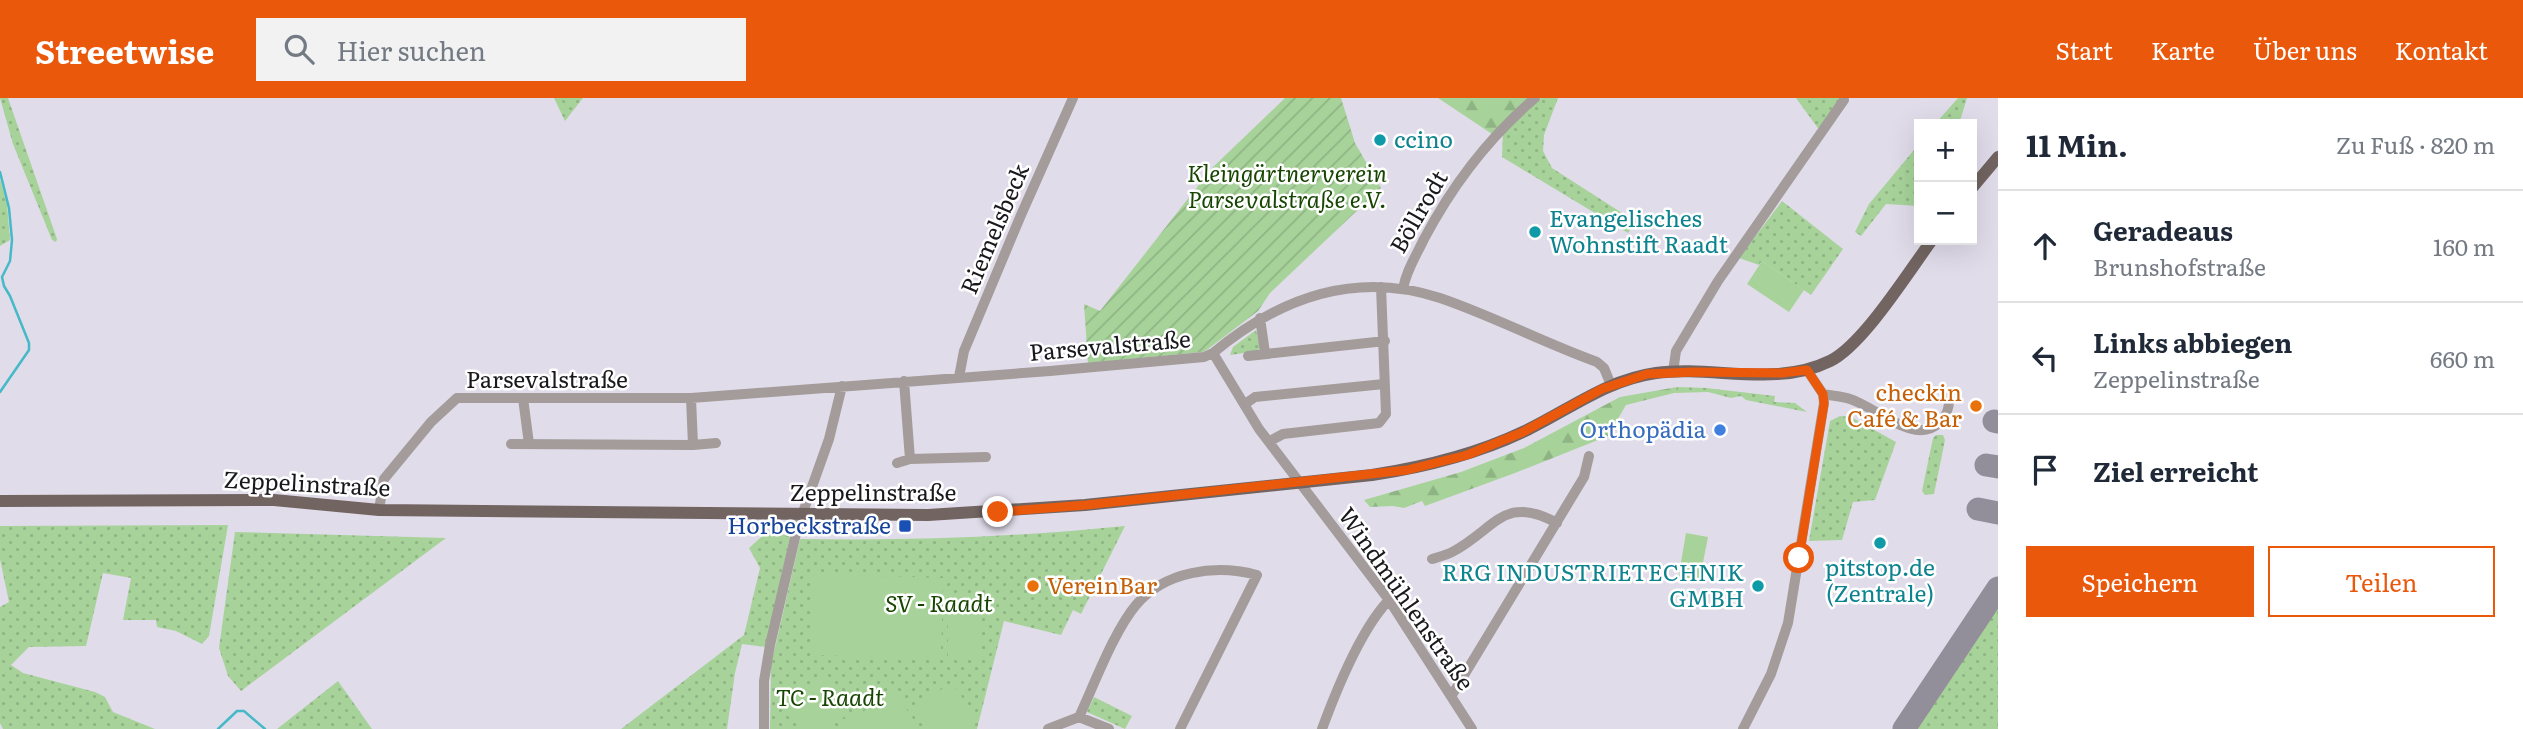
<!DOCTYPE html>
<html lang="de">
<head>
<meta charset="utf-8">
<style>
	body { margin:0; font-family:Literata,serif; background:#f2f2f3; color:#1f2937 }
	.controls { position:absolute; right:21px; top:21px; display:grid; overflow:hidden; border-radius:0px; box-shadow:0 7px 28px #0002 }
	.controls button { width:63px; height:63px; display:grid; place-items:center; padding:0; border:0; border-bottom:2px solid #e0e1e3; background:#fff; color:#1f2937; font:35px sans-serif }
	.stop { position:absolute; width:21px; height:21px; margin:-16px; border:5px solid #ea580c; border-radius:50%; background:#fff }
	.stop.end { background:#ea580c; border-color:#fff; box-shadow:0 2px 7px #0008 }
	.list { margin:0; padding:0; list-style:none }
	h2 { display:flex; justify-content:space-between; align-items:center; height:91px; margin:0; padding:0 28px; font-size:30px }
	h2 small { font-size:23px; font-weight:400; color:#747a83 }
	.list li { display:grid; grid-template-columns:46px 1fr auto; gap:21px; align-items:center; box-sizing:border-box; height:112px; padding:0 28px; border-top:2px solid #e0e1e3 }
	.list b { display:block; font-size:26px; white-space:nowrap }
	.list p { margin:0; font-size:23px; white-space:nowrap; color:#747a83 }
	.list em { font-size:23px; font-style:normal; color:#747a83 }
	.actions { display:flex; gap:14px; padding:21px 28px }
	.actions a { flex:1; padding:16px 0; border:2px solid #ea580c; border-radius:0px; text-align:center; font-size:24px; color:#ea580c }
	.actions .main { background:#ea580c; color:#fff }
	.icon { flex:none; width:38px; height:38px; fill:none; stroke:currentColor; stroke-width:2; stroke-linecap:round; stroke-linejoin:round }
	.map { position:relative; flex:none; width:1998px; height:631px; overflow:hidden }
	header { display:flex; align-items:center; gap:42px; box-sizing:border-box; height:98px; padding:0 35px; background:#ea580c; color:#fff }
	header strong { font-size:33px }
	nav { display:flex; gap:38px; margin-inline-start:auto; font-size:24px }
	.search { width:490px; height:63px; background:#f2f2f3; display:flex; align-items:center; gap:18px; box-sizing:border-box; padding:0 24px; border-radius:0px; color:#747a83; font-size:26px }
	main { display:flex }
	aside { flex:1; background:#fff }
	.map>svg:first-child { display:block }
	.grass { fill:url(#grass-dots) }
	.forest { fill:url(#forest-firs) }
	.garden { fill:url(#garden-furrows) }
	.pitch { fill:#a7d39a }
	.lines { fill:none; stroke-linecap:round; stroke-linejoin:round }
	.stream { stroke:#45b9c7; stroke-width:2.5 }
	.taxiway { stroke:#928f9a; stroke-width:23 }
	.minor { stroke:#a39c9a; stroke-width:10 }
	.major { stroke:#716461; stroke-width:12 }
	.route { stroke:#ea580c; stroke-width:9 }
	.culture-dot { fill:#0f9aa8; stroke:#fff; stroke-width:2.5 }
	.food-dot { fill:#e8710a; stroke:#fff; stroke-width:2.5 }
	.shop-dot { fill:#3f7fe0; stroke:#fff; stroke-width:2.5 }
	.transit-dot { fill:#1a4fb4; stroke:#fff; stroke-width:2.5 }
	.labels { text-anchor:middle; stroke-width:5; stroke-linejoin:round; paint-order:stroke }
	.culture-label { font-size:23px; fill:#0d838f; stroke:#fff; text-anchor:start }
	.park-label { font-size:23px; font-style:italic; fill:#174602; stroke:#fff }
	.street-label { font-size:23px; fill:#19181c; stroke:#fff }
	.food-label { font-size:23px; fill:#c56008; stroke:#fff; text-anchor:end }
	.shop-label { font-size:23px; fill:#366cbe; stroke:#fff; text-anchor:end }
	.transit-label { font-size:23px; fill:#164399; stroke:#fff; text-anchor:end }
</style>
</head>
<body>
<header>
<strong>Streetwise</strong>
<div class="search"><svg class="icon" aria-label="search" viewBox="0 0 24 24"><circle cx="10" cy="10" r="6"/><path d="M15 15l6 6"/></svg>Hier suchen</div>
<nav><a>Start</a><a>Karte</a><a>Über uns</a><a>Kontakt</a></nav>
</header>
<main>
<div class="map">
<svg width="1998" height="631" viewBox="0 0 1998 631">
	<defs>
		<pattern id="grass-dots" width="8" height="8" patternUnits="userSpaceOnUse" patternTransform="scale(1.75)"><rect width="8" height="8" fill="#a7d39a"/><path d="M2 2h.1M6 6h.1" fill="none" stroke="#8fb484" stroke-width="1.8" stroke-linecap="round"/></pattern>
		<pattern id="forest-firs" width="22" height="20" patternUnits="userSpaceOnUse" patternTransform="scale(1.75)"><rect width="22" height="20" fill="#a7d39a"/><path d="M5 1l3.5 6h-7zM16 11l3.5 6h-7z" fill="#8fb484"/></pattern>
		<pattern id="garden-furrows" width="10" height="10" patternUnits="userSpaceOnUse" patternTransform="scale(1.75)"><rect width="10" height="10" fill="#a7d39a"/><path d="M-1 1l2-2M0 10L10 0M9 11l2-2" fill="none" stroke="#8fb484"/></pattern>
	</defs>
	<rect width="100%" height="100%" fill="#e1dcea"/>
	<path class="grass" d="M0,0H8L57,141L56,144L52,142L13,46Z
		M554,0H583L565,23Z
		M1541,0H1558L1544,37L1543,53L1552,70L1636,124L1628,135L1502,59L1503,34Z
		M1796,0H1843L1820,33Z
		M1958,0H1967L1959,26H1935Z
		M1919,46V108L1886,106L1861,138L1855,134L1869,106Z
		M0,81L7,106L10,142L0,148Z
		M1782,103L1843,151L1811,197L1762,163L1759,167L1739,160Z
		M1256,232L1260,249L1258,253L1230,257L1233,249Z
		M1677,289L1706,290L1775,298L1774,304L1795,305L1807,314L1746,302L1741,298L1731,300L1708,294L1674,295Z
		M1840,318L1851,319L1896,344L1875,402L1853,404L1842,442L1809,443L1830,323Z
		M1936,337H1943L1945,342L1934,396L1925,397L1922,393L1933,340Z
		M228,427L209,538L202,546L176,533L157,529L156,522H123L131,480L103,475L86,548L29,549L11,567L23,575L95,594L105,599L113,614L155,631H3L0,625V509L9,504L0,461V428Z
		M1125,428L1081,516L1073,512L1061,537L1004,523L977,631H770L771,567L800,441C909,443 1016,439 1125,428Z
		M768,433L790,438L766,549L742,546L735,575L727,631H621L744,537L760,470L749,450Z
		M235,434L446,440L241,593L228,578L219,550Z
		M1998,504V631H1914Z
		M338,583L372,631H277Z
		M1094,599L1132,618L1125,631L1087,614Z"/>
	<path class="forest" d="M1438,0H1531L1492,36Z
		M1677,289L1674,295L1626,307L1608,338L1515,375L1425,408L1422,403L1404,410L1393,408L1370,409L1364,402L1461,374L1524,350L1620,299Z"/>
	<path class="garden" d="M1285,0H1341L1355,45L1381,90L1270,195L1258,213L1208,251L1203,254L1088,265L1084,206L1100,213L1212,70Z"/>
	<path class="pitch" d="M1762,163L1804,192L1789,214L1747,186Z
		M1686,435L1708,439L1699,485L1678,482Z
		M814,476L943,480L941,560L812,557Z
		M948,515H982L981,562H948Z
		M824,577L850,615L826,631H805L786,603Z
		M952,584L977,622L964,631H928L914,610Z
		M894,593L920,631H837Z"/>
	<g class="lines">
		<path class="stream" d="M0,74L9,110L12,142L10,163L2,179L4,188L10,198L29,245V252L0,294
			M218,631L237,613H244L265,631"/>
		<path class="taxiway" d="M1994,323L1998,324
			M1986,367L1998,369
			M1978,411L1998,415
			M1904,631L1998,490"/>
		<path class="minor" d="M1403,191C1406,173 1416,158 1424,141C1453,86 1488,40 1535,0
			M1260,220L1265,255
			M1213,255L1259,331L1389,502L1472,631
			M1248,258L1385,243
			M1673,274L1676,253L1718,183L1844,2
			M959,279L964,253L1021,117L1073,0
			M904,283L910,361
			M1823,296C1832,298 1842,298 1850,301C1876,309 1915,348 1939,325C1948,317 1950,308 1949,296
			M523,300L529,346
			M1245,306L1255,299L1384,286
			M1270,343L1283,336L1379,325L1386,316L1381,189
			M511,346L693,347L691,300
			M693,347L716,345
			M897,365L910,361L986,359
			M379,412L384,381L431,324L457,300H691L1050,273L1204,259L1213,255C1279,200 1355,172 1440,200C1493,218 1544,245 1597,264L1604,270L1611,287
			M1432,461C1439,459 1447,457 1454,453C1496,430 1504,396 1557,425
			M1452,597L1584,379L1589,358
			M1079,619L1109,631
			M764,631V583L770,547L797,431L829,341L842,288
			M1048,631L1079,619C1094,587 1114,533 1136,507C1165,473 1215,466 1257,477L1180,631
			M1322,631C1336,593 1361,531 1389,502
			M1743,631L1771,576L1788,525L1824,305L1823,296L1807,272"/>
		<path class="major" d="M1972,90L1998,59
			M0,403L274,402L379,412L928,417L1085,407L1372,377C1425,369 1477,356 1525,333C1569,312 1606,282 1656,275C1713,267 1775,290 1830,263C1863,247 1909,173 1932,142"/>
	</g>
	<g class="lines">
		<path class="route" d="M998,414L1086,407L1407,372L1467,357L1523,334L1602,291L1647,276L1693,274L1782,275L1807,272L1823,296L1824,306L1799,460"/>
	</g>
	<g class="culture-dot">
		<circle cx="1380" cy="42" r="7"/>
		<circle cx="1535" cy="134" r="7"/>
		<circle cx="1880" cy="445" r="7"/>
		<circle cx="1758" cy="488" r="7"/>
	</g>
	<g class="food-dot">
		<circle cx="1976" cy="308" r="7"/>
		<circle cx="1033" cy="488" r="7"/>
	</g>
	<circle class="shop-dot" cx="1720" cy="332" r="7"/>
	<rect class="transit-dot" x="898" y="421" width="14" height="14" rx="3.5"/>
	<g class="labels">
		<g class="culture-label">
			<text x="1394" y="50">ccino</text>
			<text x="1549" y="129">Evangelisches<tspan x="1549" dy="26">Wohnstift Raadt</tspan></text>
			<text x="1880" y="478" text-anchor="middle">pitstop.de<tspan x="1880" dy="26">(Zentrale)</tspan></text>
			<text x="1744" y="483" text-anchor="end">RRG INDUSTRIETECHNIK<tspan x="1744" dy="26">GMBH</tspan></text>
		</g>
		<g class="park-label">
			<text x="1287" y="84">Kleingärtnerverein<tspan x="1287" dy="26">Parsevalstraße e.V.</tspan></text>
			<text x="939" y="514">SV - Raadt</text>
			<text x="830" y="608">TC - Raadt</text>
		</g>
		<g class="street-label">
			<text transform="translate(1419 114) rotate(-60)" y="8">Böllrodt</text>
			<text transform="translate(995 131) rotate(-67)" y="8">Riemelsbeck</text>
			<text transform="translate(1110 248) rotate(-5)" y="8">Parsevalstraße</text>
			<text x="547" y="290">Parsevalstraße</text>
			<text transform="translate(307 386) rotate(3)" y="8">Zeppelinstraße</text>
			<text x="873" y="403">Zeppelinstraße</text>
			<text transform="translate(1406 501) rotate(55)" y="8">Windmühlenstraße</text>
		</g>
		<g class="food-label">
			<text x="1962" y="303">checkin<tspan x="1962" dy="26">Café &amp; Bar</tspan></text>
			<text x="1047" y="496" text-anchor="start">VereinBar</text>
		</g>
		<g class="shop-label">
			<text x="1706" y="340">Orthopädia</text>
		</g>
		<g class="transit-label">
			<text x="891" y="436">Horbeckstraße</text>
		</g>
	</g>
</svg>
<div class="controls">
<button>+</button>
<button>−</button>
</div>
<div class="stop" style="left:1799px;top:460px"></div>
<div class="stop end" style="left:998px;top:414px"></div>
</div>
<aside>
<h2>11 Min.<small>Zu Fuß · 820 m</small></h2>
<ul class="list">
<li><svg class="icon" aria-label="ahead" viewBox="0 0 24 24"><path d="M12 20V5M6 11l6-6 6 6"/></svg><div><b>Geradeaus</b><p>Brunshofstraße</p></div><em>160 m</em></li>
<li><svg class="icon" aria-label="left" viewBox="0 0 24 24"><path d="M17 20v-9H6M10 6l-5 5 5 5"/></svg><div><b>Links abbiegen</b><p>Zeppelinstraße</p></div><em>660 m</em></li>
<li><svg class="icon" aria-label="arrive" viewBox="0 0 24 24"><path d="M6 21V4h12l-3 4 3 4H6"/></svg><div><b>Ziel erreicht</b></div></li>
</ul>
<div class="actions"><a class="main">Speichern</a><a>Teilen</a></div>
</aside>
</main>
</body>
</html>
